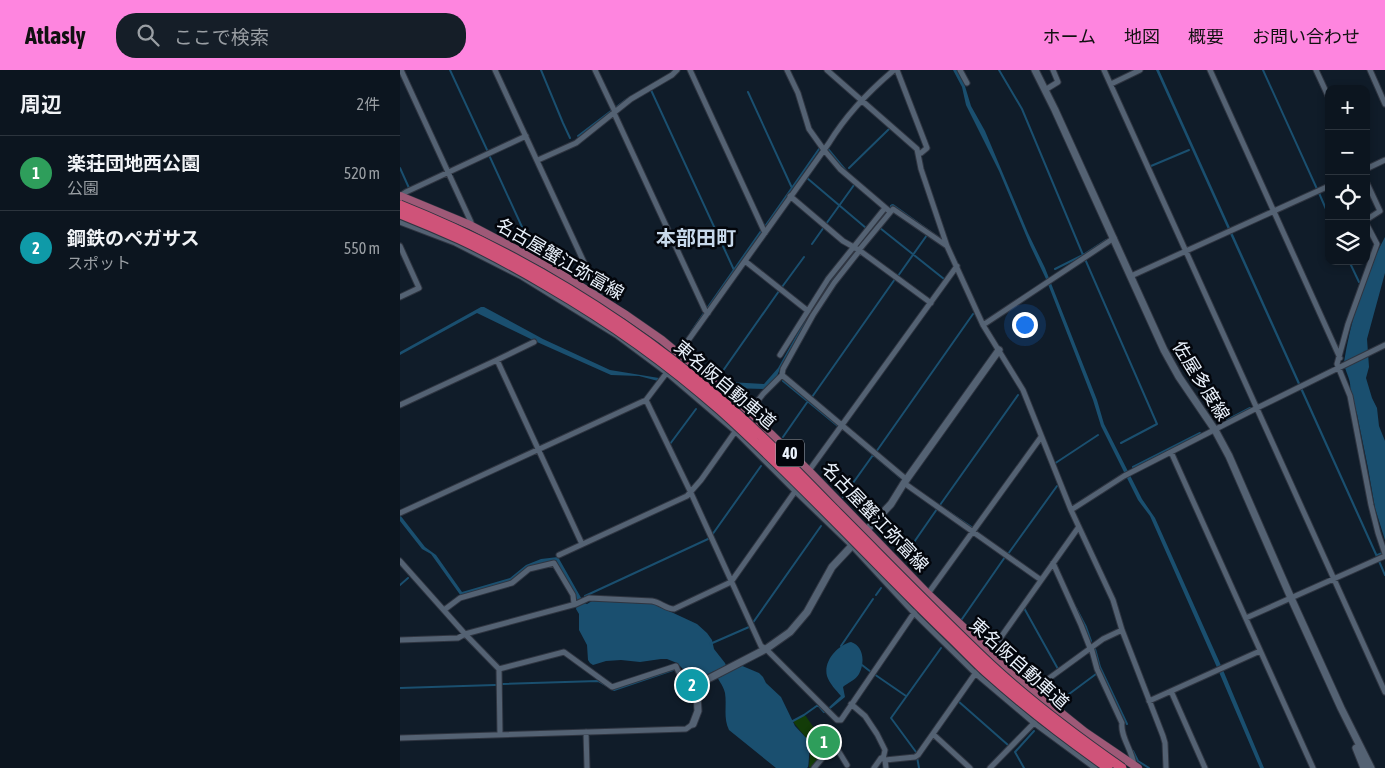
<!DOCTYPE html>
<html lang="ja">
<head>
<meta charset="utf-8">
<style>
	body { margin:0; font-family:"Asap Condensed","Noto Sans JP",sans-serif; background:#151e28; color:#f1f3f6 }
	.controls { position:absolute; right:15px; top:15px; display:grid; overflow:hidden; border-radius:10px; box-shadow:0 2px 8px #0003 }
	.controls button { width:45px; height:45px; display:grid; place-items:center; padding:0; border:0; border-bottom:1px solid #2c343d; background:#0c151f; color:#f1f3f6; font:25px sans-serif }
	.you { position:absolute; left:624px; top:254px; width:18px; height:18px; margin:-12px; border:4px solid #fff; border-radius:50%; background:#1a73e8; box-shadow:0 0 0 8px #1a73e833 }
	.badge { display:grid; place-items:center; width:32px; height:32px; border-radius:50%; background:#fe85df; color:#fff; font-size:16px; font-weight:700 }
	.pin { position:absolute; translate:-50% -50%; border:2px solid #fff; box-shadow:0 1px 5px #0006 }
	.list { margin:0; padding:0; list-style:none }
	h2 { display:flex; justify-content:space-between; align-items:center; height:65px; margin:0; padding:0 20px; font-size:21px }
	h2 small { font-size:16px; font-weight:400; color:#9a9fa4 }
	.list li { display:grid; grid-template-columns:32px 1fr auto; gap:15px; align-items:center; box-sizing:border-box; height:75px; padding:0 20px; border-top:1px solid #2c343d }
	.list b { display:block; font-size:19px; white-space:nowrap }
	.list p { margin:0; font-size:16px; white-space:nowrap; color:#9a9fa4 }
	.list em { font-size:16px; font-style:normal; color:#9a9fa4 }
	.icon { flex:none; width:28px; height:28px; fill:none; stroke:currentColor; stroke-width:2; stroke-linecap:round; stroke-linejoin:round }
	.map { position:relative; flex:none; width:985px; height:698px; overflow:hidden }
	header { display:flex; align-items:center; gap:30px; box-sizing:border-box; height:70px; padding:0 25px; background:#fe85df; color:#111 }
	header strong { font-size:24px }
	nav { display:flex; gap:28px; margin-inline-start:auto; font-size:18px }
	.search { width:350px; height:45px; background:#151e28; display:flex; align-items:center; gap:12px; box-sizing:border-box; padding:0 18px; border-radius:20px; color:#9a9fa4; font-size:19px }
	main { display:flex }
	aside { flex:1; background:#0c151f }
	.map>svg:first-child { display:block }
	.green { fill:#133c08 }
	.water { fill:#1a4f6f }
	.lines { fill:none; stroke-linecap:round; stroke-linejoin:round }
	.stream { stroke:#1a4f6f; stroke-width:2 }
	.street-casing { stroke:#2f3541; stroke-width:7 }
	.secondary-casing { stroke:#2f3541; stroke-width:9 }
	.primary-casing { stroke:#2f3541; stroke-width:9 }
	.street { stroke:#546273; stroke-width:5 }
	.secondary { stroke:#546273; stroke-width:7 }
	.primary { stroke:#9e5977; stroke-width:8 }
	.highway-bridge-casing { stroke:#2f3541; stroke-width:11; stroke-linecap:butt }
	.highway-bridge { stroke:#cf5379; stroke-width:9 }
	.labels { text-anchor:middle; stroke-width:5; stroke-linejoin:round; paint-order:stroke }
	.shield { fill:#03060c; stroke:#a4aab3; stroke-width:1 }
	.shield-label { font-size:16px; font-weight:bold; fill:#e9f1fb }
	.street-label { font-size:18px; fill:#e9f1fb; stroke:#03060c }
	.quarter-label { font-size:20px; font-weight:bold; fill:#c7d8ea; stroke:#03060c }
</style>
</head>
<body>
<header>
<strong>Atlasly</strong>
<div class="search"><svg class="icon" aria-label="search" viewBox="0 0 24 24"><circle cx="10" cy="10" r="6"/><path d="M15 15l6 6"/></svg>ここで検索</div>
<nav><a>ホーム</a><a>地図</a><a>概要</a><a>お問い合わせ</a></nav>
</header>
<main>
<aside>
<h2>周辺<small>2件</small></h2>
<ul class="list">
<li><span class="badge" style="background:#2e9e5b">1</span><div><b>楽荘団地西公園</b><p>公園</p></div><em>520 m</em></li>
<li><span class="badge" style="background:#0f9aa8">2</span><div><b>鋼鉄のペガサス</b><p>スポット</p></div><em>550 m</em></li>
</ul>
</aside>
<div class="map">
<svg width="985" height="698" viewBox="0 0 985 698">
	<rect width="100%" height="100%" fill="#101c29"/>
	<path class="green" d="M405,645L414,658L417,660L422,657L432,673L411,698L409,697L410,686V683L414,674L418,673L417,670L411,672L408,670L394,653V651Z"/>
	<path class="water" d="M553,0H557L564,13L571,36L585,61L628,163L645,198L697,330L704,354L742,429L755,448L823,600L864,698H860L819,602L750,446L738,430L701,356L693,330L646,209L630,175L599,101L566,35L562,17Z
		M756,0H759L977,484L982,482L983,484L976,487Z
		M492,134V136L433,211L412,242L381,296L377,306L366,318L365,319L329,318L326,316V313L329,312L364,314L378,298L410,241L433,208Z
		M985,167V203L967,269L969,297L966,308L972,328L977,338L979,356L985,371V470L975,438L968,398L957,344L950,321C952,310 945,303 944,292C951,249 964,206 985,167Z
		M81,237H84L143,269L210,300L259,308L258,311L239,306L211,305L137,272L77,243L0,285V282Z
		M0,445L25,477L36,485L62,522L110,508L126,495L141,489L158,487L184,533L187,534L192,531L254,534L297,554L307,563L312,570L314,579L325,593L328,600L340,595L359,603L363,607L366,613L381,627L395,656L409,671L414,672L417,671V672C407,676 410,688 408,697L407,698H376L329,660C323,648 327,636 325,623C323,614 317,609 314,601L295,611L294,608L289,605L277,593L267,589H261L240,592L221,590L206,591L193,595L190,593L188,590L187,575L179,560V544L176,539L178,531L156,490L142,493L128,498L112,511L61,526L31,484L22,479L0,451Z
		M451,572C464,576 465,593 459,604C456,610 447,613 443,617L445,627L429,640L427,639L441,626C436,620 429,613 427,606C423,591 438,575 451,572Z"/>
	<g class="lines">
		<path class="stream" d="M50,0L88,82
			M141,0L163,53L170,68
			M599,0L622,39L683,185
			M863,0L917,119
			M251,20L334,200
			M348,22L392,118
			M215,38L227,29
			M178,66L211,41
			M428,79L447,102
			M89,85L133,181
			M751,96L789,80
			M0,98L9,118
			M449,98L489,59
			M407,108L466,158
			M919,123L929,146
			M491,136L493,135L542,170
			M426,154L454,115
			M366,155L419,79
			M480,158L544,209
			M412,174L424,157
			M685,189L757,354L721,373
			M949,191L959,212
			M655,199L683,185L706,170
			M498,206L527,165
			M382,217L404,187
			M308,237L361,161
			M291,262L304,243
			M320,305L379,221
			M383,311L439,357
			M412,327L495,209
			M825,351L850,338
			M383,367L408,331
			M458,372L502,409
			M270,374L296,339
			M476,382L573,244
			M654,394L698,365
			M733,397L800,363
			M443,427L473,385
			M540,435L618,325
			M546,440L573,458
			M312,465L361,396
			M607,483L608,484L657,416
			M503,488L537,439
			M979,491L985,505
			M656,494L660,504
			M0,515L8,508
			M476,525L481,518
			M185,526L308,469
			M625,537L624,538L658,599
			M676,538L686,557L691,571
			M562,549L605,487
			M352,554L421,456
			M310,574L349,557
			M441,576L473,529
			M695,579L700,597L727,654
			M462,595L471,602
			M474,604L506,626
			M103,614L198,611L214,620L273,600
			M0,618L95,615
			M558,631L608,675
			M657,633L696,604
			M391,652L404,645L418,635L424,642L425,641
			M733,681L738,691L749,698
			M516,682L491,648L541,578
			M517,687L519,698
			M624,698L615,682L634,661"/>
		<defs>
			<path id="street" d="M1,0L71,152L70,155
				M95,0L201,229
				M195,0L215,42
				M290,0L365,163
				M387,0L398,23L409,59L424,80
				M427,0L517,79L521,99L547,176L583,255L623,320L671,440L713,530L722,560L763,666L765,673L766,698
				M497,0L527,78L521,83H518
				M560,0L567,13
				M704,0L985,622
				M810,0L940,288
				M916,0L929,28
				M970,0L985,34
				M711,14L740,0
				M645,20L658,12L653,0
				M214,43L305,240L308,243
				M424,80L440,99L488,140
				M138,90L176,73L231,29L272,5L277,0
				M966,99L985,90
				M966,111L980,141L966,150
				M0,126L6,122L126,66
				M390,126L443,171L459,180L531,233
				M0,152L55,173L122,207L216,265L267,303L335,361L395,421L452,476L514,543L575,603L634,653L695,698
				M966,153L977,174L948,254L937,294L950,326L971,435L978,463L985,484
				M0,176L19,218L0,227
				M459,180L493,139L547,176
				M345,191L408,241
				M731,206L929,116
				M583,255L714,168
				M380,285L428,209L485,138
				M277,286L429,73C446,45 469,21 494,0
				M97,290L134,272
				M382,305L507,410
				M246,330L291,423L361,576L366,579L437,650H441L516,540
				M0,335L97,290L182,474
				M346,346L363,324L382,305L383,299L413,245L434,213L460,180
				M771,382L913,698
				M408,402L557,196
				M504,413L641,510
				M671,440L724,406L857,338L985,275
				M0,443L246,330L268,301
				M159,485L287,426L301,410L337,359
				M0,491L65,564L99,599L100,665
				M653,493L681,555L690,578
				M527,525L641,367
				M44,540L60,528L112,513L129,499L154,493L173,525L174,534
				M846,548L985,486
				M0,570L58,568L65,564L176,534L189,528L252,531C260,532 266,539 274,539L331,512L396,420
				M691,577L697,599L722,653C720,667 733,681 734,696
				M589,584L678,458
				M99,599L164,582L212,617L276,596C281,610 287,610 300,616
				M633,620L703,569L722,560
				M771,621L805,698
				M749,631L860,581
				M451,634L465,646L477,664L485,680L483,689
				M186,662L187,698
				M533,664L570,698
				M0,668L286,659L293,654
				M485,690L515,687L518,685L577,601
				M414,698L431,678L436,677L447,695
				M474,698L481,688L485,690L486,698
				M590,698L635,652"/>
			<path id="secondary" d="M635,0L655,40L764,280L779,307L815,360L829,386L891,528L941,638L971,698
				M293,654L298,641L297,624L304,611L366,579L390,562L407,542L432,497L491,434L504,413L599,280
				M956,678L964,698"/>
			<path id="primary" d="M0,126L70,155L148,196L226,245L262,270L309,309L372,365L409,401L528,524L614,605L685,662L738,698"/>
		</defs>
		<use href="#street" class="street-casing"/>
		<use href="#secondary" class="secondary-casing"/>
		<use href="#primary" class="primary-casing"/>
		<use href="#street" class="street"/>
		<use href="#secondary" class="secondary"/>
		<use href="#primary" class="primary"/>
		<defs>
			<path id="highway-bridge" d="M0,135C120,183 225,247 323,331C362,365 397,401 433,438C485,490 537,544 591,595C632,633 676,666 722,698
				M0,144C20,152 39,160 59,169C89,183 118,199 147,216C209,252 267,293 320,340C397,409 467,486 541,558C556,572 571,588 586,602C625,637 665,668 708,698"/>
		</defs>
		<use href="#highway-bridge" class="highway-bridge-casing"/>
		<use href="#highway-bridge" class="highway-bridge"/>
	</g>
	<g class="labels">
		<rect class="shield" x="376" y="369.5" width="28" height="27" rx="4"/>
		<g class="shield-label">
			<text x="390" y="389">40</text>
		</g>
		<g class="street-label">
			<text transform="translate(160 189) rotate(30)" y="6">名古屋蟹江弥富線</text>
			<text transform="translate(801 311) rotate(58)" y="6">佐屋多度線</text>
			<text transform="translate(325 315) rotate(40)" y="6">東名阪自動車道</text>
			<text transform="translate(475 447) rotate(46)" y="6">名古屋蟹江弥富線</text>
			<text transform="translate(619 594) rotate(42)" y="6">東名阪自動車道</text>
		</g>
		<g class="quarter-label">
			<text x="296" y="175">本部田町</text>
		</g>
	</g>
</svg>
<div class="controls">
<button>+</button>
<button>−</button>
<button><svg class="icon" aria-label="locate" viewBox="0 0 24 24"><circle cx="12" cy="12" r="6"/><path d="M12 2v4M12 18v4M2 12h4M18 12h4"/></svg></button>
<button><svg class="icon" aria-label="layers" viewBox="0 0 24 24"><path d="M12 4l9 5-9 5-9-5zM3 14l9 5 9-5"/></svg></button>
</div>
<div class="you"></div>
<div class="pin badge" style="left:424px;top:672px;background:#2e9e5b">1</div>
<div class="pin badge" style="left:292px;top:615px;background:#0f9aa8">2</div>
</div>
</main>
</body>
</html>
